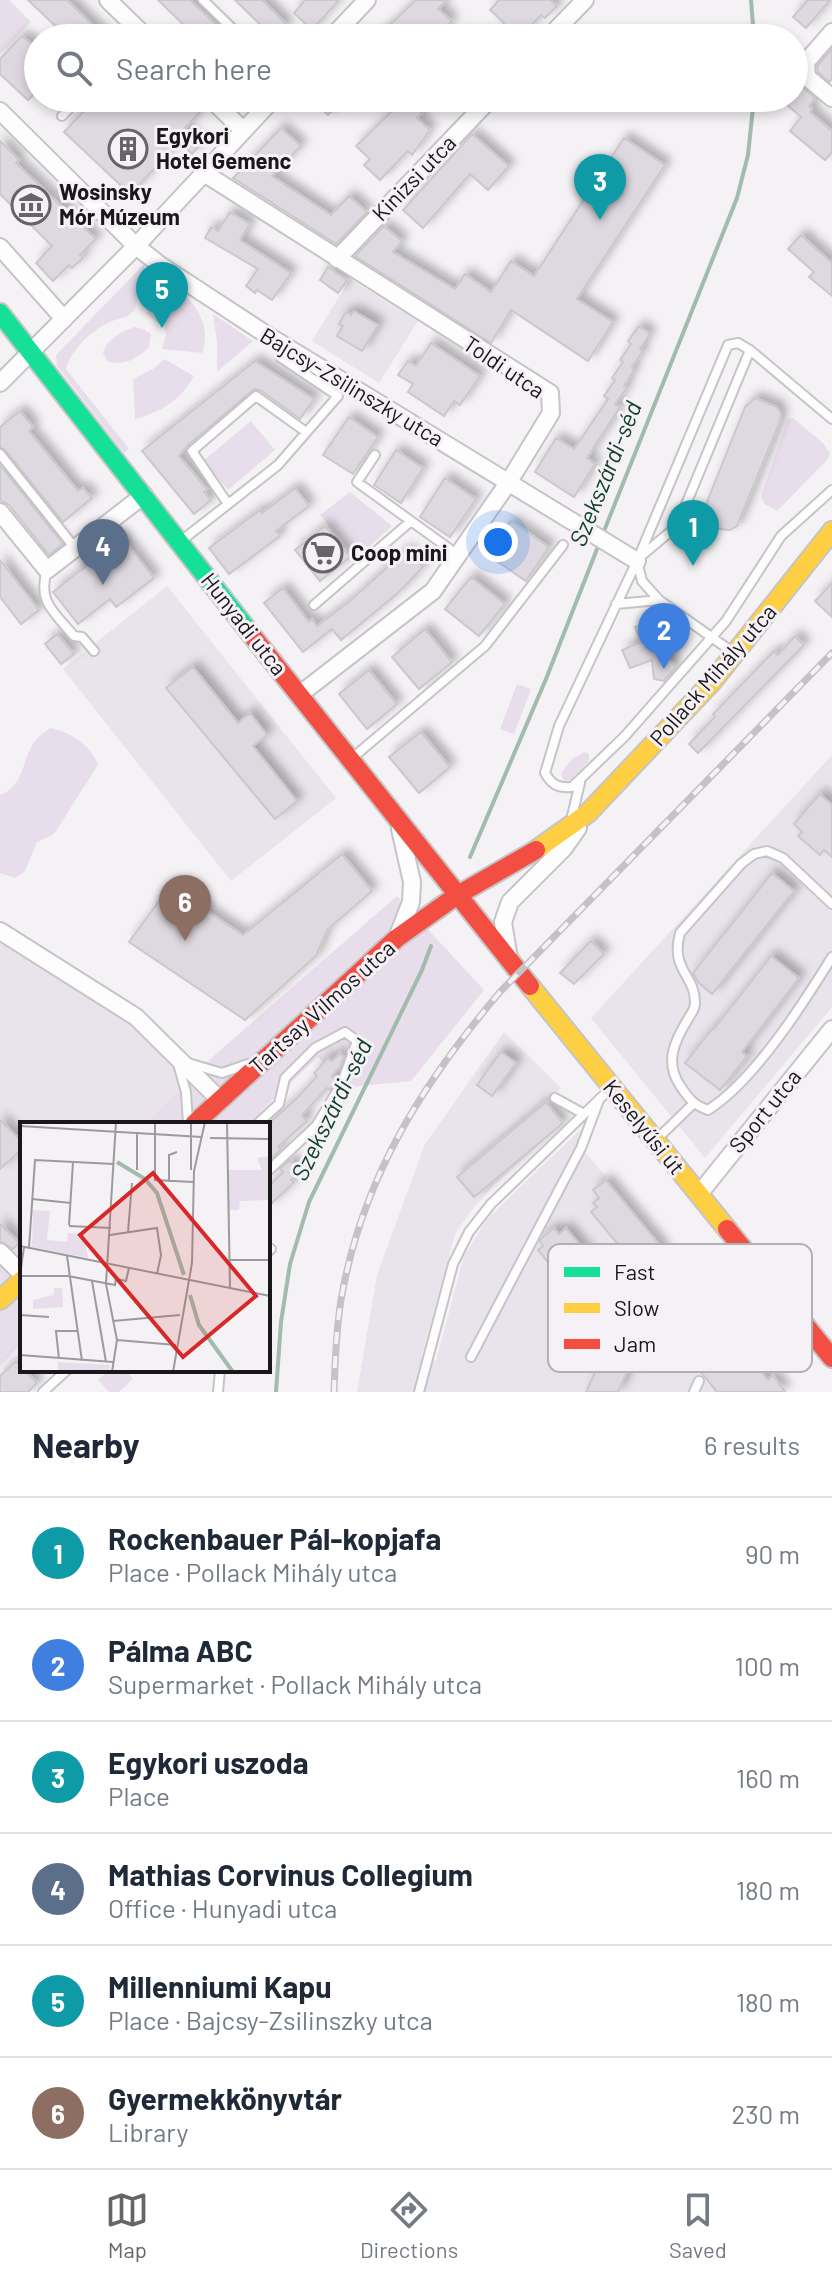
<!DOCTYPE html>
<html lang="en">
<head>
<meta charset="utf-8">
<style>
	body { margin:0; font-family:Barlow,sans-serif; background:#f2f2f3; color:#1f2937 }
	.you { position:absolute; left:498px; top:542px; width:28px; height:28px; margin:-20px; border:6px solid #fff; border-radius:50%; background:#1a73e8; box-shadow:0 0 0 12px #1a73e833 }
	.badge { display:grid; place-items:center; width:52px; height:52px; border-radius:50%; background:#666466; color:#fff; font-size:26px; font-weight:700 }
	.pin { position:absolute; translate:-50% -66px; filter:drop-shadow(0 2px 4px #0008) }
	.pin::after { content:''; position:absolute; top:42px; width:28px; height:24px; background:inherit; clip-path:polygon(0 0,100% 0,50% 100%) }
	.list { margin:0; padding:0; list-style:none }
	h2 { display:flex; justify-content:space-between; align-items:center; height:104px; margin:0; padding:0 32px; font-size:34px }
	h2 small { font-size:26px; font-weight:400; color:#747a83 }
	.list li { display:grid; grid-template-columns:52px 1fr auto; gap:24px; align-items:center; box-sizing:border-box; height:112px; padding:0 32px; border-top:2px solid #e0e1e3 }
	.list b { display:block; font-size:30px; white-space:nowrap }
	.list p { margin:0; font-size:26px; white-space:nowrap; color:#747a83 }
	.list em { font-size:26px; font-style:normal; color:#747a83 }
	.icon { flex:none; width:44px; height:44px; fill:none; stroke:currentColor; stroke-width:2; stroke-linecap:round; stroke-linejoin:round }
	.map { position:relative; flex:none; width:832px; height:1392px; overflow:hidden }
	.search { position:absolute; background:#fff; box-shadow:0 4px 12px #0003; left:24px; right:24px; top:24px; height:88px; display:flex; align-items:center; gap:20px; box-sizing:border-box; padding:0 28px; border-radius:44px; color:#747a83; font-size:30px }
	.sheet { height:776px; background:#fff }
	nav { display:flex; justify-content:space-around; align-items:center; box-sizing:border-box; height:112px; border-top:2px solid #e0e1e3; background:#fff; font-size:22px; color:#747a83 }
	nav a { display:grid; justify-items:center; gap:4px }
	nav .on { color:#666466 }
	.map>svg:first-child { display:block }
	.built { fill:#e9e3eb }
	.green { fill:#e8deeb }
	.lines { fill:none; stroke-linecap:round; stroke-linejoin:round }
	.stream { stroke:#a1bbac; stroke-width:4 }
	.building { fill:#ded9e0; stroke:#cac8ca; stroke-width:2; filter:url(#shadow) }
	.lane-casing { stroke:#c6c4c6; stroke-width:12 }
	.street-casing { stroke:#c6c4c6; stroke-width:20 }
	.fast-casing { stroke:#c6c4c6; stroke-width:22 }
	.slow-casing { stroke:#c6c4c6; stroke-width:22 }
	.jam-casing { stroke:#c6c4c6; stroke-width:22 }
	.lane { stroke:#fdfdfe; stroke-width:8 }
	.street { stroke:#fdfdfe; stroke-width:16 }
	.fast { stroke:#16e098; stroke-width:18 }
	.slow { stroke:#ffcf43; stroke-width:18 }
	.jam { stroke:#f24e42; stroke-width:18 }
	.rail-casing { stroke:#c4c2c4; stroke-width:7 }
	.rail { stroke:#f5f1f6; stroke-width:4; stroke-dasharray:12; stroke-linecap:butt }
	.labels { text-anchor:middle; stroke-width:6; stroke-linejoin:round; paint-order:stroke }
	.poi-label { font-size:22px; font-weight:bold; fill:#191719; stroke:#f5f1f6; text-anchor:start }
	.street-label { font-size:22px; fill:#191719; stroke:#f5f1f6 }
	.water-label { font-size:24px; font-style:italic; fill:#10422a; stroke:#f5f1f6 }
	.inset-river { fill:none; stroke:#a1bbac; stroke-width:4 }
	.inset-road { fill:none; stroke:#9c9a9d; stroke-width:2 }
	.view { fill:#d62828; fill-opacity:0.15; stroke:#d62828; stroke-width:4 }
	.inset-edge { fill:none; stroke:#191719; stroke-width:4 }
	.key { fill:#f5f1f6; stroke:#b3b0b4; stroke-width:2 }
	.key-label { font-size:22px; fill:#191719 }
</style>
</head>
<body>
<div class="map">
<svg width="832" height="1392" viewBox="0 0 832 1392">
	<defs>
		<filter id="shadow"><feDropShadow dx="6" dy="-6" stdDeviation="4" flood-color="#0004"/></filter>
	</defs>
	<rect width="100%" height="100%" fill="#f4f2f5"/>
	<path class="built" d="M350,279L418,321L379,383L312,341Z
		M167,586L336,798L231,881L63,669Z
		M832,755V1007L705,1158L591,1018Z
		M0,939L138,1027L189,1080L144,1124H22V1242L8,1255L0,1247Z
		M504,1032L561,1088L546,1102L563,1123L493,1186L471,1211L455,1234L421,1358L436,1361L464,1256L488,1218L580,1130L585,1152L676,1261L768,1379L773,1375L788,1392H357L377,1275L425,1144Z"/>
	<path class="green" d="M0,0H9L31,22L0,54Z
		M146,262L135,309C129,318 122,317 112,321C93,329 72,348 66,369L129,449L124,453L57,366L56,355Z
		M166,286C193,294 213,325 202,353L162,349L166,334L164,327L146,314L162,287Z
		M213,314L253,341L217,372V342Z
		M134,327L144,329L151,334L149,347C138,358 123,367 107,361L103,353C107,339 121,332 134,327Z
		M164,359L194,376C180,401 161,412 135,419L133,379L153,369Z
		M793,418L824,444L830,454L826,461L777,511L764,504L761,496L786,424L788,419Z
		M251,421L275,450L228,490L203,461Z
		M350,492L392,526L357,558L320,515Z
		M517,684L531,689L514,734L500,729Z
		M50,728C69,731 92,746 98,765L54,834L37,842L25,871L15,878L0,873V795C22,787 22,765 31,747C35,739 43,733 50,728Z
		M584,752L589,754V761L571,780L564,781L561,773L572,759Z
		M397,896L484,990L411,1081L350,1087L318,1057L248,1124H144L217,1053Z
		M22,1242V1344L0,1366V1263Z
		M109,1370H125L133,1379L119,1392H109L98,1380Z"/>
	<g class="lines">
		<path class="stream" d="M751,0L754,38
			M602,536L737,198L748,155L754,98
			M470,857L546,679L599,544
			M276,1392L281,1322L290,1264L309,1202L422,970L431,946"/>
	</g>
	<path class="building" d="M28,0H67L106,38H68Z
		M158,0H190L230,38H197Z
		M235,0H262L287,25L274,38Z
		M305,0H339L312,30L294,13Z
		M416,0H447L438,9L452,21L442,31L449,38H376Z
		M499,0H550L557,6L545,18L541,15L519,38H507L498,29L504,23L490,10Z
		M808,0H830L806,28L793,17Z
		M22,36L38,49V90L28,100L0,74V59Z
		M832,49V79L829,82L818,72L817,66Z
		M802,87L815,98L809,106L812,109L810,112L832,131V152L825,160L790,131L801,117L787,105Z
		M96,98H188L201,111L184,129L201,144L192,154L180,142L130,194L64,132Z
		M311,98H344L328,115Z
		M406,98L422,113L417,118L430,130L412,155L408,151L380,180L364,165L370,159L356,146Z
		M281,128L301,146L272,176L331,215L349,196L367,212L336,244L233,178Z
		M472,134L509,166L488,190L470,174L423,228L403,210Z
		M624,138L665,165L577,299L613,322L588,361L511,310L491,343L355,256L384,226L402,241L393,252L455,289L465,274L491,292L511,261L534,276Z
		M0,141L19,160L16,163L96,239L80,255L83,258L72,268L69,265L53,281L36,263L52,246L0,194Z
		M230,212L250,224L240,240L291,273L272,300L257,290L255,293L246,286L258,269L205,238L211,227L218,231Z
		M801,235L832,263V296L809,277L814,272L788,249Z
		M328,267L347,280L338,293L320,280Z
		M354,311L378,325L362,351L337,336L343,326L339,324L346,312L351,315Z
		M639,326L650,334L640,349L643,351L632,367L634,370L624,386L627,388L615,404L620,407L587,458L595,464L574,497L535,472L556,438L574,449L608,399L604,396L615,380L612,378L623,362L620,360L631,344L628,341Z
		M431,343L480,376L460,405L454,401L444,416L408,392L413,384L398,375L408,361L416,366Z
		M255,361L314,399L300,419L260,390L254,389L187,446L179,456L207,489L204,492L211,500L194,514L142,451Z
		M755,398L777,407L781,414L780,421L737,526L730,530L719,529L710,524L703,516V512L745,407Z
		M20,411L33,427L29,431L78,491L83,488L92,498L63,522L5,450L0,447V427Z
		M349,417L378,437L353,474L323,455Z
		M396,450L423,468L401,503L374,485Z
		M0,465L63,544L49,555L9,505L0,500Z
		M445,478L476,499L450,537L420,517Z
		M295,488L309,506L276,531L280,536L229,574L209,548L260,510L262,513Z
		M511,521L549,547L526,581L488,555Z
		M325,526L350,557L320,581L295,550Z
		M120,535L154,578L116,607L110,599L78,624L53,592L96,558L94,555Z
		M406,550L423,567L399,592L341,640L332,629L303,652L264,603L283,588L309,622L312,619L317,626L352,599Z
		M0,560L39,610L21,624L0,597Z
		M471,577L505,604L479,636L445,609Z
		M832,583V617L815,601Z
		M654,620L668,652L664,654L676,667L664,681L654,679L652,660L630,668L622,650L641,642L635,627Z
		M425,629L452,662L419,689L392,657Z
		M57,634L74,654L61,664L45,644Z
		M795,636L804,645L698,753L689,744L715,717L713,714L774,651L778,655Z
		M193,667L238,723L250,713L267,735L253,746L297,801L275,819L166,688Z
		M369,670L397,704L367,729L339,694Z
		M421,732L450,767L419,793L389,757Z
		M820,794L832,805V857L824,850L820,855L798,836L802,832L794,824Z
		M342,854L372,891L327,930L316,956L245,1020L129,942L170,886L243,935Z
		M772,873L794,891L712,994L698,982L693,973Z
		M591,941L604,954L574,984L560,973Z
		M771,956L799,978L742,1052L747,1056L720,1090L685,1063L713,1028L714,1029Z
		M501,1052L516,1063L492,1096L477,1085Z
		M340,1053L344,1057L340,1067L332,1076L336,1080L330,1090L327,1088L302,1115L307,1121L278,1147L281,1149L271,1159L268,1156V1124L297,1098L317,1076L314,1073L328,1058L332,1061Z
		M546,1102L563,1123L474,1197L457,1177Z
		M0,1120L22,1142V1149L0,1169Z
		M290,1160L301,1171L291,1180L294,1182L268,1207V1187L283,1172L280,1169Z
		M606,1180L664,1250L641,1272L591,1212L597,1207L593,1203L599,1198L593,1190Z
		M0,1224L19,1243L13,1249L0,1241Z
		M554,1228L559,1234L566,1228L618,1291L569,1331L550,1307L570,1290L538,1250L543,1246L540,1241L542,1238Z
		M726,1326L768,1380L773,1375L785,1392H717L688,1356Z
		M611,1338L637,1350L618,1392H586Z
		M16,1361L37,1383L28,1392H0V1376Z"/>
	<g class="lines">
		<defs>
			<path id="lane" d="M203,0L242,38
				M62,116L79,98
				M832,419L750,350L738,343L728,345L637,561L559,726L545,773C552,785 558,788 572,787L625,736L726,621L781,536L832,490
				M0,454L75,548
				M375,455L357,482L458,555
				M228,504L192,451L256,396L306,432
				M181,541L278,465L338,396L280,357
				M640,557L677,526L750,350
				M637,561L642,581L659,600L731,651
				M47,570C37,602 55,613 74,636L82,637L94,651
				M616,604L659,600
				M314,605L411,521
				M351,759L485,646L563,545
				M572,816L580,783
				M832,904L783,858L767,851L754,854L741,864L680,933C670,970 695,975 695,1002C695,1010 692,1012 688,1019C674,1042 664,1063 681,1087C689,1099 694,1105 708,1110C754,1081 803,1004 832,957
				M188,1063L222,1073L248,1064
				M178,1064L186,1092L188,1124
				M555,1098L584,1114
				M257,1124L279,1104L285,1078L315,1048L345,1032L357,1041L342,1083L316,1126L268,1171
				M656,1140L693,1104
				M268,1252L271,1249
				M690,1269L707,1272L739,1245
				M471,1357L581,1148L599,1100
				M43,1392L67,1370
				M218,1392L220,1370
				M419,1392L453,1264L469,1232L491,1204L611,1088
				M694,1392L699,1381"/>
			<path id="street" d="M108,0L147,38
				M832,32L806,62L807,77L832,98
				M331,38L367,0
				M548,38L585,0
				M210,98L243,130
				M0,111L136,246L160,265L267,335L637,561
				M204,173L550,393L551,413L508,483L433,591L299,695
				M0,247L64,319
				M337,259L491,98
				M0,383L136,246L274,98
				M0,512L47,570L144,495
				M0,931L136,1017L220,1100
				M397,938L411,902L412,882L400,829
				M509,959L503,922L510,902L564,848L578,828
				M699,1194L832,1029
				M0,1252L22,1274"/>
			<path id="fast" d="M0,313L250,633"/>
			<path id="slow" d="M536,850L588,813L712,682L832,531
				M530,986L727,1229
				M0,1300L22,1280"/>
			<path id="jam" d="M250,633L530,986
				M194,1124L397,938L456,896L536,850
				M727,1229L832,1358"/>
		</defs>
		<use href="#lane" class="lane-casing"/>
		<use href="#street" class="street-casing"/>
		<use href="#fast" class="fast-casing"/>
		<use href="#slow" class="slow-casing"/>
		<use href="#jam" class="jam-casing"/>
		<use href="#lane" class="lane"/>
		<use href="#street" class="street"/>
		<use href="#fast" class="fast"/>
		<use href="#slow" class="slow"/>
		<use href="#jam" class="jam"/>
		<defs>
			<path id="rail" d="M334,1392C335,1361 336,1330 341,1300C362,1178 422,1084 500,992L832,653"/>
		</defs>
		<use href="#rail" class="rail-casing"/>
		<use href="#rail" class="rail"/>
	</g>
	<defs>
		<symbol id="building-ring" viewBox="-11 -11 22 22"><circle r="9.5" fill="#f5f1f6" stroke="#666466" stroke-width="1.5"/><path d="M-4-6H4V6H1V3H-1V6H-4ZM-2.5-4.3h1.7v1.8h-1.7ZM.8-4.3h1.7v1.8H.8ZM-2.5-1h1.7V.8h-1.7ZM.8-1h1.7V.8H.8Z" fill="#666466"/></symbol>
		<symbol id="museum-ring" viewBox="-11 -11 22 22"><circle r="9.5" fill="#f5f1f6" stroke="#666466" stroke-width="1.5"/><path d="M0-6L6-3V-2H-6V-3ZM-5-1h2V3h-2ZM-1-1h2V3h-2ZM3-1h2V3H3ZM-6 4H6V6H-6Z" fill="#666466"/></symbol>
		<symbol id="supermarket-ring" viewBox="-11 -11 22 22"><circle r="9.5" fill="#f5f1f6" stroke="#666466" stroke-width="1.5"/><path d="M-6-5.5h2.5l.6 2H6L4.5 2H-2.5L-4.4-4H-6ZM-1.5 3.2a1.3 1.3 0 1 0 .1 0ZM3 3.2a1.3 1.3 0 1 0 .1 0Z" fill="#666466"/></symbol>
	</defs>
	<g fill-rule="evenodd">
		<use href="#building-ring" x="106" y="127" width="44" height="44"/>
		<use href="#museum-ring" x="9" y="183" width="44" height="44"/>
		<use href="#supermarket-ring" x="301" y="531" width="44" height="44"/>
	</g>
	<g class="labels">
		<g class="poi-label">
			<text x="156" y="144">Egykori<tspan x="156" dy="25">Hotel Gemenc</tspan></text>
			<text x="59" y="200">Wosinsky<tspan x="59" dy="25">Mór Múzeum</tspan></text>
			<text x="351" y="561">Coop mini</text>
		</g>
		<g class="street-label">
			<text transform="translate(414 178) rotate(-46)" y="8">Kinizsi utca</text>
			<text transform="translate(504 367) rotate(34)" y="8">Toldi utca</text>
			<text transform="translate(352 387) rotate(31)" y="8">Bajcsy-Zsilinszky utca</text>
			<text transform="translate(244 624) rotate(52)" y="8">Hunyadi utca</text>
			<text transform="translate(713 675) rotate(-49)" y="8">Pollack Mihály utca</text>
			<text transform="translate(322 1007) rotate(-42)" y="8">Tartsay Vilmos utca</text>
			<text transform="translate(765 1111) rotate(-51)" y="8">Sport utca</text>
			<text transform="translate(644 1127) rotate(51)" y="8">Keselyűsi út</text>
		</g>
		<g class="water-label">
			<text transform="translate(606 474) rotate(-68)" y="8">Szekszárdi-séd</text>
			<text transform="translate(332 1110) rotate(-64)" y="8">Szekszárdi-séd</text>
		</g>
	</g>
	<g transform="translate(20 1122)">
		<rect width="250" height="250" fill="#f4f2f5"/>
		<path d="M250,34V78L220,79L219,88H209V48H242L237,36ZM13,88L30,89L27,118L47,120L48,111L64,112L68,136L12,125ZM34,166H42L43,185L13,187V178L34,173ZM38,240L90,243L89,250H38Z" fill="#e8deeb"/>
		<path class="inset-river" d="M97,40L125,57L137,71L164,153M170,173L179,203L213,250"/>
		<path class="inset-road" d="M135,0V58L173,60M207,0L210,166M0,4L182,15M117,10V48M190,16L250,17M171,48V0M149,60V33L157,30M12,77L51,81M49,103L53,40M49,104L91,106M108,110L112,61M90,113L137,106L141,133L137,152M0,124L250,174M9,126L15,38L94,42M47,134L62,239M209,138H250M0,153L4,125M0,154H48L95,163L96,157L106,159L109,146M72,159L86,240M0,193L29,195M93,199L160,193M97,218L156,223M0,233L93,240M39,237L36,209H57M92,250L97,218L86,162L96,0M153,250L172,141L174,49L185,0"/>
		<path class="view" d="M133,51L236,174L163,235L60,113Z"/>
		<rect width="250" height="250" class="inset-edge"/>
	</g>
	<rect x="548" y="1244" width="264" height="128" rx="12" class="key"/>
	<rect x="564" y="1267" width="36" height="10" fill="#16e098"/>
	<rect x="564" y="1303" width="36" height="10" fill="#ffcf43"/>
	<rect x="564" y="1339" width="36" height="10" fill="#f24e42"/>
	<g class="key-label">
		<text x="614" y="1280">Fast</text>
		<text x="614" y="1316">Slow</text>
		<text x="614" y="1352">Jam</text>
	</g>
</svg>
<div class="you"></div>
<div class="pin badge" style="left:693px;top:566px;background:#0f9aa8">1</div>
<div class="pin badge" style="left:664px;top:669px;background:#3f7fe0">2</div>
<div class="pin badge" style="left:600px;top:220px;background:#0f9aa8">3</div>
<div class="pin badge" style="left:103px;top:585px;background:#5c6f8a">4</div>
<div class="pin badge" style="left:162px;top:328px;background:#0f9aa8">5</div>
<div class="pin badge" style="left:185px;top:941px;background:#8d6e63">6</div>
<div class="search"><svg class="icon" aria-label="search" viewBox="0 0 24 24"><circle cx="10" cy="10" r="6"/><path d="M15 15l6 6"/></svg>Search here</div>
</div>
<section class="sheet">
<h2>Nearby<small>6 results</small></h2>
<ul class="list">
<li><span class="badge" style="background:#0f9aa8">1</span><div><b>Rockenbauer Pál-kopjafa</b><p>Place · Pollack Mihály utca</p></div><em>90 m</em></li>
<li><span class="badge" style="background:#3f7fe0">2</span><div><b>Pálma ABC</b><p>Supermarket · Pollack Mihály utca</p></div><em>100 m</em></li>
<li><span class="badge" style="background:#0f9aa8">3</span><div><b>Egykori uszoda</b><p>Place</p></div><em>160 m</em></li>
<li><span class="badge" style="background:#5c6f8a">4</span><div><b>Mathias Corvinus Collegium</b><p>Office · Hunyadi utca</p></div><em>180 m</em></li>
<li><span class="badge" style="background:#0f9aa8">5</span><div><b>Millenniumi Kapu</b><p>Place · Bajcsy-Zsilinszky utca</p></div><em>180 m</em></li>
<li><span class="badge" style="background:#8d6e63">6</span><div><b>Gyermekkönyvtár</b><p>Library</p></div><em>230 m</em></li>
</ul>
</section>
<nav>
<a class="on"><svg class="icon" aria-label="map" viewBox="0 0 24 24"><path d="M3 6l6-2 6 2 6-2v14l-6 2-6-2-6 2zM9 4v14M15 6v14"/></svg>Map</a>
<a><svg class="icon" aria-label="directions" viewBox="0 0 24 24"><path d="M12 3l9 9-9 9-9-9zM9 14v-3h6M13 9l2 2-2 2"/></svg>Directions</a>
<a><svg class="icon" aria-label="saved" viewBox="0 0 24 24"><path d="M7 4h10v16l-5-4-5 4z"/></svg>Saved</a>
</nav>
</body>
</html>
